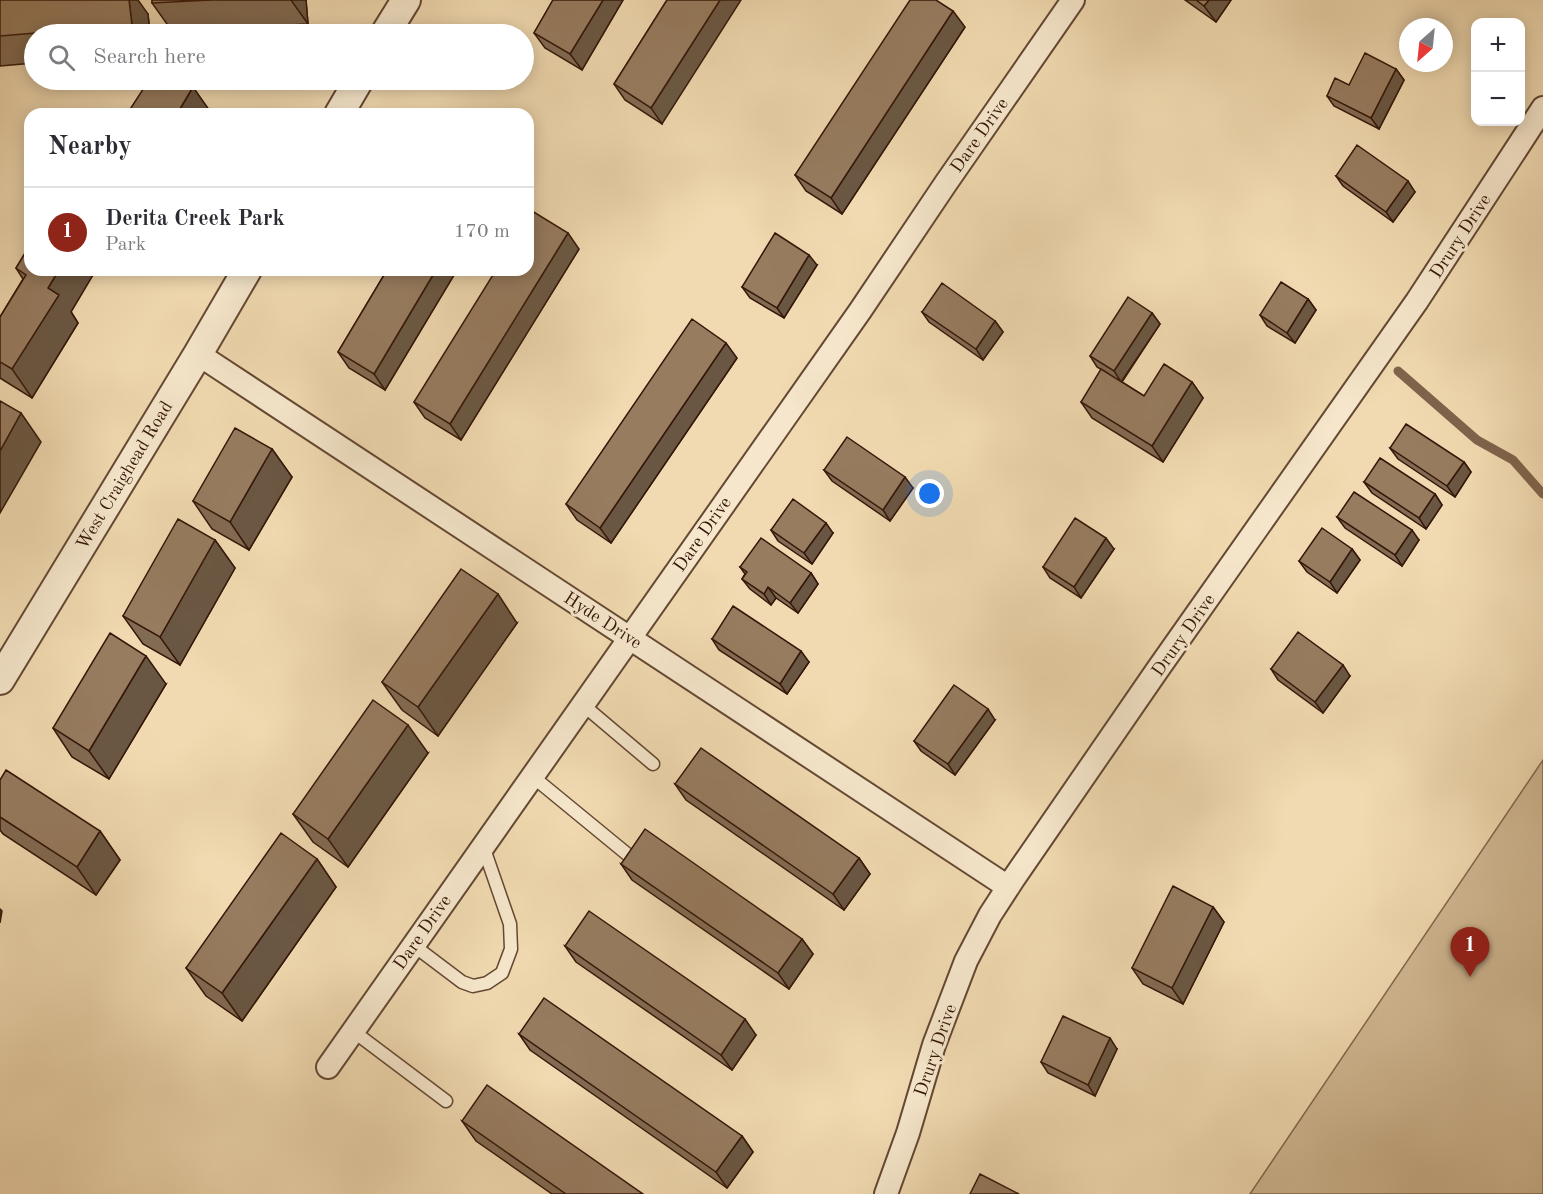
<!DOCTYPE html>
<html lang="en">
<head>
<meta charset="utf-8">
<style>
	body { margin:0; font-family:"Old Standard TT",serif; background:#f7f7f7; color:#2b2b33 }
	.controls { position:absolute; right:18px; top:18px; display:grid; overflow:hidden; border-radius:12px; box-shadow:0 3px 15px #0003 }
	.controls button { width:54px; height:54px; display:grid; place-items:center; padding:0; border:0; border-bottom:2px solid #e1e1e2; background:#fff; color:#2b2b33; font:30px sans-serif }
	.compass { position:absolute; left:1399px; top:18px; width:54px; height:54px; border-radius:50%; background:#fff; box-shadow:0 3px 15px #0003; rotate:207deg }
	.you { position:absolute; left:930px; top:494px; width:21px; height:21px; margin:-15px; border:4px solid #fff; border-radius:50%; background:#1a73e8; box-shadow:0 0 0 9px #1a73e833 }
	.badge { display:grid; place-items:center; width:39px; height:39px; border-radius:50%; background:#8f2418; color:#fff; font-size:20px; font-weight:700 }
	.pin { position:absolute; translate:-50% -50px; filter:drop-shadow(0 2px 3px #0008) }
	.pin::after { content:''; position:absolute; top:32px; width:21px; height:18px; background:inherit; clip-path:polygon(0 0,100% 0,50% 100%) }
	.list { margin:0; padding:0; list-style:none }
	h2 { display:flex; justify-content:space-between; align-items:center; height:78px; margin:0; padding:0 24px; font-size:26px }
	h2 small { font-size:20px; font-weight:400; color:#7c7c81 }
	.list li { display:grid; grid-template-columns:39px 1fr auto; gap:18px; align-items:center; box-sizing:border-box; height:90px; padding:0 24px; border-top:2px solid #e1e1e2 }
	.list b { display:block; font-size:22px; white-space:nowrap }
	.list p { margin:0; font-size:20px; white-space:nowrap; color:#7c7c81 }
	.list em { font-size:20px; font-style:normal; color:#7c7c81 }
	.icon { flex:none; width:33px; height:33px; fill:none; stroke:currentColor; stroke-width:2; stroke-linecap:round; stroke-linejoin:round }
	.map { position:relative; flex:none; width:1543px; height:1194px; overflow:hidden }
	.search { position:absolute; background:#fff; box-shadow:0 3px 15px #0003; left:24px; top:24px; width:510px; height:66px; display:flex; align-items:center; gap:15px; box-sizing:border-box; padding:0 21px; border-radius:33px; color:#7c7c81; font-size:22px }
	.panel { position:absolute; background:#fff; box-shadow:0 3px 15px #0003; left:24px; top:108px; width:510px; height:168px; border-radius:18px }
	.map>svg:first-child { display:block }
	.green { fill:#d1b994; stroke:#83684e; stroke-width:1.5 }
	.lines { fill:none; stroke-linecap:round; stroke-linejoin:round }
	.stream { stroke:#7f644c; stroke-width:9 }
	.service-casing { stroke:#644833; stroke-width:15 }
	.minor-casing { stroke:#644833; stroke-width:26 }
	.tertiary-casing { stroke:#644833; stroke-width:32 }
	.service { stroke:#f6e7cc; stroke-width:12 }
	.minor { stroke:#f6e7cc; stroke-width:22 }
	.tertiary { stroke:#f6e7cc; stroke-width:28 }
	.wall { fill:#826b53; stroke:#351709; stroke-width:1.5 }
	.shaded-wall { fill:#6a5743; stroke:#351709; stroke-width:1.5 }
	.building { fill:#977c60; stroke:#351709; stroke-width:1.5 }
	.labels { text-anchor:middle; stroke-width:6; stroke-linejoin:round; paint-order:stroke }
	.street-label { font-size:18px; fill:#351709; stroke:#f6e7cc }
</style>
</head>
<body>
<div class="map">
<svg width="1543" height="1194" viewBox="0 0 1543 1194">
	<rect width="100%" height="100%" fill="#f1dab1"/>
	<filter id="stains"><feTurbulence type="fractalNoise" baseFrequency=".00333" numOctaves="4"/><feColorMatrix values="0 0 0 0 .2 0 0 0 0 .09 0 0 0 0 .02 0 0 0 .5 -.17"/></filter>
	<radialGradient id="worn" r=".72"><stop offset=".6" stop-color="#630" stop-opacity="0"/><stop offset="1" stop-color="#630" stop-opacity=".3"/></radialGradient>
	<path class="green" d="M1543,760V1194H1250Z"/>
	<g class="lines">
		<path class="stream" d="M1398,371L1477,440L1513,460L1543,494"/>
		<defs>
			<path id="service" d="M582,704L653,764
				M532,776L627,854
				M413,945L462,982L473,986L487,983L502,973L511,949L510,924L483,846
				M353,1031L446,1101"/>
			<path id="minor" d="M198,354L1008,887
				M328,1067L860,311L946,183L1073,0
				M886,1194L908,1133L934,1045L966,961L990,915L1014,878L1158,669L1417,301L1543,108"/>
			<path id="tertiary" d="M385,34L406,0
				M339,114L359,80
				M0,680L198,354L247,270"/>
		</defs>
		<use href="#service" class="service-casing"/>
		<use href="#minor" class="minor-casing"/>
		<use href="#tertiary" class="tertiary-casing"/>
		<use href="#service" class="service"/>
		<use href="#minor" class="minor"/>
		<use href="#tertiary" class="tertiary"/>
	</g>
	<path class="wall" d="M0,0L148,14L150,34H34V63L0,66Z
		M152,0H306L308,24L172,31L152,3Z
		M553,0H623L582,70L545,48L534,33Z
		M667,0L662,124L625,100L614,84Z
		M1185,0H1231L1216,22Z
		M965,27L842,214L806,191L795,175Z
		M1396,69L1404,80L1379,129L1334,106L1327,96L1349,85Z
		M1336,176L1415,192L1393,222L1343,186Z
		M30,245L78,323L32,398L0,378V317L23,279L16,268Z
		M579,249L461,440L425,418L414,402Z
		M817,265L784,318L750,298L742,287Z
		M387,270H457L385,390L349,368L338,352Z
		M1308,299L1316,310L1295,343L1267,326L1260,315Z
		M922,312L995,321L1003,332L983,360L929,322Z
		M1152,313L1160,324L1122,382L1144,396L1192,382L1203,398L1163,462L1092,418L1081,402L1107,373L1097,367L1090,356Z
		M737,358L611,543L577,520L566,504Z
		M1390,448L1464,462L1471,472L1455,497L1398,459Z
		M272,449L292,477L249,550L212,529L193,501Z
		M824,470L913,488L890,521L832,481Z
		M1364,482L1435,494L1442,505L1426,529L1372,493Z
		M1337,517L1419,540L1402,566L1345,528Z
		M771,530L833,533L812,564L778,541Z
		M215,540L235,568L180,665L143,644L123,616Z
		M1114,549L1081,598L1050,578L1043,567Z
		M1352,549L1360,560L1337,593L1307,572L1299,561Z
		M740,567L811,573L818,584L798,613L776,598L771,605L750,589L742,579L745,574Z
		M517,623L438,736L402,710L382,682Z
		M712,639L809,662L787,694L719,650Z
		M1271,669L1350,676L1323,713L1278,680Z
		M166,684L109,779L72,757L53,728Z
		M995,720L955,775L921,751L914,741Z
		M428,753L348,867L313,842L293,814Z
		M0,780L100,831L120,860L96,895L3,834L0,830Z
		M675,784L859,858L870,874L844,910L686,800Z
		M317,859L336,887L242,1021L206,996L186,968Z
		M621,864L802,939L813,954L789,989L632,880Z
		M1213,907L1224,922L1183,1004L1143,984L1132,968Z
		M565,946L756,1035L732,1070L576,962Z
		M519,1034L742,1136L753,1152L727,1188L530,1050Z
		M1117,1049L1095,1096L1048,1073L1041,1062Z
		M462,1121L643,1194H552L476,1141Z"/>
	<path class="shaded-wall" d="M129,0H138L148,14L150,34H138L132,25Z
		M291,0H306L308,24Z
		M603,0H623L582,70L570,54Z
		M720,0H741L662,124L651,108Z
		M1209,0H1231L1216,22L1204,6Z
		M953,11L965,27L842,214L831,198Z
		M1396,69L1404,80L1379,129L1371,118Z
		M193,87L212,114H177Z
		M1408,181L1415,192L1393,222L1386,212Z
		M568,233L579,249L461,440L450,424Z
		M809,255L817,265L784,318L777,308Z
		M59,270H96L71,312L78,323L32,398L12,369L48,288Z
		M436,270H457L385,390L374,374Z
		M1308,299L1316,310L1295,343L1287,333Z
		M1152,313L1160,324L1121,382L1114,371Z
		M995,321L1003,332L983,360L976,349Z
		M726,343L737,358L611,543L600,528Z
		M1192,382L1203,398L1163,462L1152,446Z
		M21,413L41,442L0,513V451Z
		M272,449L292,477L249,550L230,522Z
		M1464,462L1471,472L1455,497L1447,486Z
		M905,477L913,488L890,521L883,510Z
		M1435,494L1442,505L1426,529L1419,518Z
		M826,523L833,533L812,564L804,553Z
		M1412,530L1419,540L1402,566L1395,555Z
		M1106,538L1114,549L1081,598L1074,587Z
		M215,540L235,568L180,665L160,637Z
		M1352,549L1360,560L1337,593L1330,582Z
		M811,573L818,584L798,613L790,603Z
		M768,587L776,598L771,605L764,594Z
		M498,594L517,623L438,736L418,707Z
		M801,651L809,662L787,694L780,684Z
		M146,656L166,684L109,779L89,751Z
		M1343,665L1350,676L1323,713L1315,702Z
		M988,709L995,720L955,775L948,764Z
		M408,725L428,753L348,867L328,839Z
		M100,831L120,860L96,895L77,867Z
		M859,858L870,874L844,910L833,894Z
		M317,859L336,887L242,1021L222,993Z
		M1213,907L1224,922L1183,1004L1172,988Z
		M0,909L2,911L0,923Z
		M802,939L813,954L789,989L778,973Z
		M745,1019L756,1035L732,1070L721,1055Z
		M1110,1038L1117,1049L1095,1096L1088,1085Z
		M742,1136L753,1152L727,1188L716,1172Z"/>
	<path class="building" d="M0,0H129L132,25L0,36Z
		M152,0H211L152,3Z
		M553,0H603L570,54L534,33Z
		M667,0H720L651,108L614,84Z
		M910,0H936L953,11L831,198L795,175Z
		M1196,0H1209L1204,6Z
		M1365,53L1396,69L1371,118L1327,96L1335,78L1349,85Z
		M149,80H180L193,87L177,114H127Z
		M1357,145L1408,181L1386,212L1336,176Z
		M532,211L568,233L450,424L414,402L496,270H528V218Z
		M775,233L809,255L777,308L742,287Z
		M30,245V270H59L48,288L59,295L12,369L0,362V317L26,275L16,268Z
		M387,270H436L374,374L338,352Z
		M1281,282L1308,299L1287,333L1260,315Z
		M942,283L995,321L976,349L922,312Z
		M1128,297L1152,313L1114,371L1090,356Z
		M692,319L726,343L600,528L566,504Z
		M1164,364L1192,382L1152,446L1081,402L1101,369L1144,396Z
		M0,401L21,413L0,451Z
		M1406,424L1464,462L1447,486L1390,448Z
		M235,428L272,449L230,522L193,501Z
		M847,437L905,477L883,510L824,470Z
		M1380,458L1435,494L1419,518L1364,482Z
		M1354,492L1412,530L1395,555L1337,517Z
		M793,499L826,523L804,553L771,530Z
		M1075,518L1106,538L1074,587L1043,567Z
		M178,519L215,540L160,637L123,616Z
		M1322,528L1352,549L1330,582L1299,561Z
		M761,538L811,573L790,603L768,587L764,594L742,579L747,572L740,567Z
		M461,569L498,594L418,707L382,682Z
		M733,606L801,651L780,684L712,639Z
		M1298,632L1343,665L1315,702L1271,669Z
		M110,633L146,656L89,751L53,728Z
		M954,685L988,709L948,764L914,741Z
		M373,700L408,725L328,839L293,814Z
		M701,748L859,858L833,894L675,784Z
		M6,770L100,831L77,867L0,817V780Z
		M645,829L802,939L778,973L621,864Z
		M281,833L317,859L222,993L186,968Z
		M1173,886L1213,907L1172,988L1132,968Z
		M589,911L745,1019L721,1055L565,946Z
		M544,998L742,1136L716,1172L519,1034Z
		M1063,1016L1110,1038L1088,1085L1041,1062Z
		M487,1085L643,1194H566L462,1121Z
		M980,1174L1019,1194H970Z"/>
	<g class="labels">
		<g class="street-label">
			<text transform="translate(979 135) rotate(-55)" y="6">Dare Drive</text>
			<text transform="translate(1460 236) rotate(-57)" y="6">Drury Drive</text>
			<text transform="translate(124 475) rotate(-59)" y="6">West Craighead Road</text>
			<text transform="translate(702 534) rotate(-55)" y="6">Dare Drive</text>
			<text transform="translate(603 620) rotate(33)" y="6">Hyde Drive</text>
			<text transform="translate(1183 635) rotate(-55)" y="6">Drury Drive</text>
			<text transform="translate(422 932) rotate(-55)" y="6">Dare Drive</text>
			<text transform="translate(935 1050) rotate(-71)" y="6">Drury Drive</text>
		</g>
	</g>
	<rect width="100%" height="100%" filter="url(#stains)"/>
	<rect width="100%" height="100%" fill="url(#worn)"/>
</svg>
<div class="controls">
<button>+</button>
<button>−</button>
</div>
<svg class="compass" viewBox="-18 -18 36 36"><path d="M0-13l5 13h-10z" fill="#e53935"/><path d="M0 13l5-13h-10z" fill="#7c7c81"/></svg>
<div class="you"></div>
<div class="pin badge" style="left:1470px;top:977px">1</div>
<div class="search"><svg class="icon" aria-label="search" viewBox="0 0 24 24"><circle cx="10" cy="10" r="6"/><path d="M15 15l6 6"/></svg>Search here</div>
<section class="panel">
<h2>Nearby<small></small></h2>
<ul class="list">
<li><span class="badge">1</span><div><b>Derita Creek Park</b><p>Park</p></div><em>170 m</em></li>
</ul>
</section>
</div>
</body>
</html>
